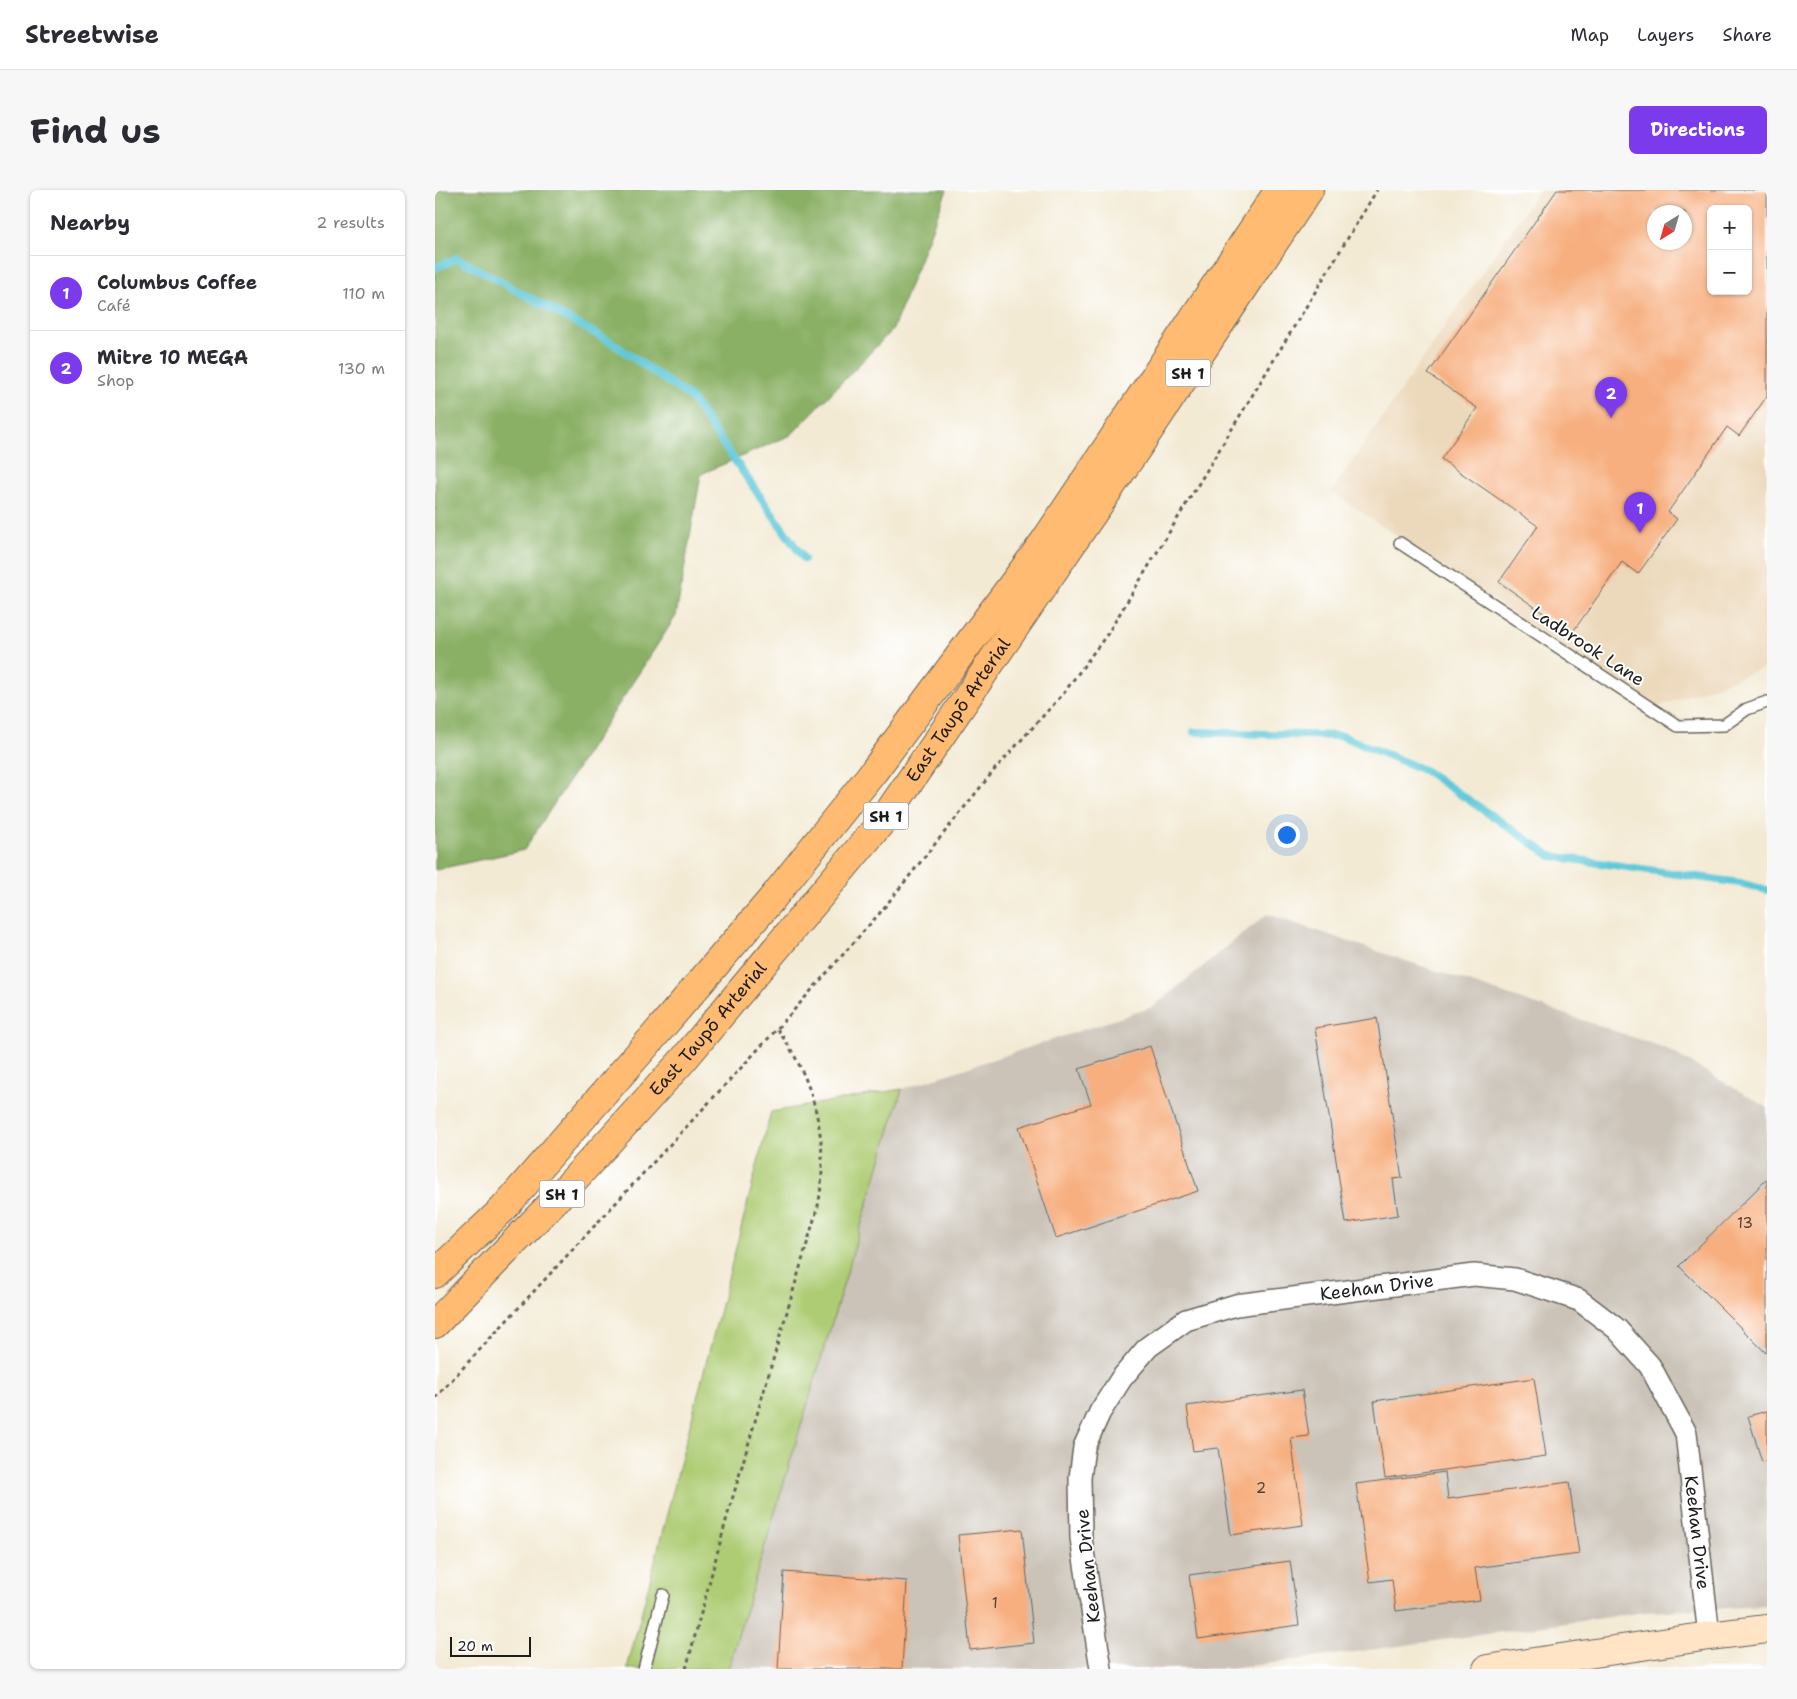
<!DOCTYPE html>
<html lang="en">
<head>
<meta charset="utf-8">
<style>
	body { margin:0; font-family:"Shantell Sans",sans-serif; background:#f7f7f7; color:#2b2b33 }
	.controls { position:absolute; right:15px; top:15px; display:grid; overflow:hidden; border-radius:8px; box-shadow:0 1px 4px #0004 }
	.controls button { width:45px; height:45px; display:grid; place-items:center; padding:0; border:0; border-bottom:1px solid #e1e1e2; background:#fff; color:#2b2b33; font:25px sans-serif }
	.compass { position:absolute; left:1212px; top:15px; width:45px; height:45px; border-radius:50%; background:#fff; box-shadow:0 1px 4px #0004; rotate:217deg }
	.scale { position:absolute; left:15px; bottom:12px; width:81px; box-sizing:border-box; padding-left:5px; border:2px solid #1c1c1c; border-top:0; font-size:14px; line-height:18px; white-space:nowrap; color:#1c1c1c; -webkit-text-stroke:4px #fff; paint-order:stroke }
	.you { position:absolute; left:851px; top:644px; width:18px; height:18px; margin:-12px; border:4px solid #fff; border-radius:50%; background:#1a73e8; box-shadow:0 0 0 8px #1a73e833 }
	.badge { display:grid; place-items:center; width:32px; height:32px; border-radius:50%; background:#7c3aed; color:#fff; font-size:16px; font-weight:700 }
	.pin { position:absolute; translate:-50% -41px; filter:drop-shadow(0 1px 2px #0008) }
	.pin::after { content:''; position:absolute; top:26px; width:18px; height:15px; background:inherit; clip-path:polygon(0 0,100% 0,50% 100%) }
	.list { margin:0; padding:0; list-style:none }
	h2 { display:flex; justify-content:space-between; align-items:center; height:65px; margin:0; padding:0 20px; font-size:21px }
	h2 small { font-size:16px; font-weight:400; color:#7c7c81 }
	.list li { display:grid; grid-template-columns:32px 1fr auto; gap:15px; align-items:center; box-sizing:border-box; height:75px; padding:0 20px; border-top:1px solid #e1e1e2 }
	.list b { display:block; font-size:19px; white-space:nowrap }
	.list p { margin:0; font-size:16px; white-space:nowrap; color:#7c7c81 }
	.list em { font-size:16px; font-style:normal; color:#7c7c81 }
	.map { position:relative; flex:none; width:1332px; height:1479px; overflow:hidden; border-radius:8px }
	header { display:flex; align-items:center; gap:30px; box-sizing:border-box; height:70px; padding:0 25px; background:#fff; border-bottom:1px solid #e1e1e2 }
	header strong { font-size:24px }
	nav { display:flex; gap:28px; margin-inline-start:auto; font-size:18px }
	.intro { display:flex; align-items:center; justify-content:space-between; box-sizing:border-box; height:120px; padding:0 30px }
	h1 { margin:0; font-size:35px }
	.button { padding:12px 22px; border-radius:8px; background:#7c3aed; color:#fff; font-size:18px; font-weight:700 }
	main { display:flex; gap:30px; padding:0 30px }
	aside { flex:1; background:#fff; border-radius:8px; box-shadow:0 1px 4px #0004 }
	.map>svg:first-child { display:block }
	.built { fill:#ecd8ba; fill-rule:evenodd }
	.industrial { fill:#cbc3b8 }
	.green { fill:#adcc73; stroke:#647448 }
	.forest { fill:#8ab065; stroke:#536640 }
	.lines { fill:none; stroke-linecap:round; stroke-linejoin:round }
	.stream { stroke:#5ec8d9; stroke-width:8 }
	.building { fill:#f7af7f; fill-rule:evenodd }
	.lane-casing { stroke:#67645c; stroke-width:14 }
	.street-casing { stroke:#67645c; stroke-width:24 }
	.secondary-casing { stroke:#67645c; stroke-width:30 }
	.highway-casing { stroke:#67645c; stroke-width:30 }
	.path { stroke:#67645c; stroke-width:3; stroke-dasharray:4 4; stroke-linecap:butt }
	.lane { stroke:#fff; stroke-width:11 }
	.street { stroke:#fff; stroke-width:21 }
	.secondary { stroke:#ffe4c6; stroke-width:28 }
	.highway { stroke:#ffbb71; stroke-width:28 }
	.labels { text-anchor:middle; stroke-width:4; stroke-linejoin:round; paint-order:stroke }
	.number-label { font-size:15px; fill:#534135 }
	.shield { fill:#fff; stroke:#606060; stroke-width:1 }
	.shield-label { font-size:16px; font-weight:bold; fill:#1c1c1c }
	.street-label { font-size:18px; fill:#1c1c1c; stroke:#fff }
</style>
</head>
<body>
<header>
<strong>Streetwise</strong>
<nav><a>Map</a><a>Layers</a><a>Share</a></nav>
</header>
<div class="intro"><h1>Find us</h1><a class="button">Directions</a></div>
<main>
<aside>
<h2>Nearby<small>2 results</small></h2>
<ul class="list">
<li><span class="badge">1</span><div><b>Columbus Coffee</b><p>Café</p></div><em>110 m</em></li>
<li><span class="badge">2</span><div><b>Mitre 10 MEGA</b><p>Shop</p></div><em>130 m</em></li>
</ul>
</aside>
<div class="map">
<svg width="1332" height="1479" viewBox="0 0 1332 1479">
	<rect width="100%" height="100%" fill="#fff"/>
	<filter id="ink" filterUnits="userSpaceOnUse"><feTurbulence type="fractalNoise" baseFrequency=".02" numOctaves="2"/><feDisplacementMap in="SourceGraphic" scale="10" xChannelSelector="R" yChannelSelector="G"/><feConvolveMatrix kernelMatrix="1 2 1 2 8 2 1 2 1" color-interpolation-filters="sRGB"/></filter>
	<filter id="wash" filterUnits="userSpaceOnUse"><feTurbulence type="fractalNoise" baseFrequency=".0096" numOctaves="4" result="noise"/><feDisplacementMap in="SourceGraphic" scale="20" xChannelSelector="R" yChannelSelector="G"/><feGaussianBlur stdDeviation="1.12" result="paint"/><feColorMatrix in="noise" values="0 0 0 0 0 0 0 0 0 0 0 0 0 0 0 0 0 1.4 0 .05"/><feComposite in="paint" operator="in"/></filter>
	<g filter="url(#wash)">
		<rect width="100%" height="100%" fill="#f3ead4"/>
		<path class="built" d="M1104,0H1332V477L1219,518L896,302ZM1276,19H1313V101H1276ZM1220,22H1250V52H1220Z"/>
		<path class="industrial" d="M832,724L1230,858L1332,917V1416L1212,1422L795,1479H293L467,899L718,817Z"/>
		<path class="green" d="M467,899L293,1479H192L336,922Z"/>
		<path class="forest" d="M0,0H512L458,139L356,245L266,284L241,426L89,660L0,680Z"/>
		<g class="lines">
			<path class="stream" d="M0,78L22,68L176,152L256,208L369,369
				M759,542L907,546L991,581L1116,666L1305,693L1332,700"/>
		</g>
		<g id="blocks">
			<path class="building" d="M1122,0H1332V206L1304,246L1292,237L1233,322L1242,329L1203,384L1187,372L1137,443L1064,392L1103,336L1006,269L1042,218L993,184ZM1276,19H1313V101H1276ZM1220,22H1250V52H1220Z
				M942,828L967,988L958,989L963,1025L911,1033L880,838Z
				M715,856L763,1001L621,1048L584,937L656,914L644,879Z
				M1332,989V1162L1331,1163L1244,1076Z
				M1099,1188L1111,1266L950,1288L939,1211Z
				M867,1200L874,1246L856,1248L868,1335L796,1345L783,1258L758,1261L752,1216Z
				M1332,1221V1270L1327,1272L1313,1226Z
				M1010,1282L1013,1309L1134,1292L1144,1364L1040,1378L1045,1410L961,1421L957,1389L935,1392L921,1294Z
				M587,1339L599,1453L535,1460L523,1345Z
				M855,1371L864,1435L763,1449L754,1385Z
				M349,1382L472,1391L467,1479H343Z"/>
		</g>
	</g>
	<g filter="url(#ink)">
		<use href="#blocks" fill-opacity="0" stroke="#67645c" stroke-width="1"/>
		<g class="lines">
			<defs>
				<path id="lane" d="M965,353L1243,536L1289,535L1312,519L1332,512
					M209,1479L228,1405"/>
				<g id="street">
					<path id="s1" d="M666,1479L646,1348L645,1288L649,1257L665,1222L686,1189L713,1157L751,1130L801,1115L1039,1085L1080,1089L1144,1110L1182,1139L1215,1176L1251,1243L1274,1446"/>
				</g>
				<path id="secondary" d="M1052,1479L1274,1446L1332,1439"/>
				<g id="highway">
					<path d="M0,1084L68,1019L220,845L336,710L439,581L609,352L844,0"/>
					<path id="s2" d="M0,1134L124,1006L249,869L449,629L701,260L874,0"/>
				</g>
			</defs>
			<use href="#lane" class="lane-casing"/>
			<use href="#street" class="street-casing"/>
			<use href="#secondary" class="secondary-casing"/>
			<use href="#highway" class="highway-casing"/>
			<path class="path" d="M0,1208L342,839L444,724L560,579L628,504L673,443L942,0
				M251,1479L292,1327L383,1016C395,954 380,889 342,839"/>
			<use href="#lane" class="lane"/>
			<use href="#street" class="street"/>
			<use href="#secondary" class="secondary"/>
			<use href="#highway" class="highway"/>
		</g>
	</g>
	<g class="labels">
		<g class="number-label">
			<text x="1310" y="1038">13</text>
			<text x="826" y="1303">2</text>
			<text x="560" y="1418">1</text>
		</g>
		<g class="shield">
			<rect x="730.5" y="169.5" width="45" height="27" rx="4"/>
			<rect x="428.5" y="612.5" width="45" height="27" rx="4"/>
			<rect x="104.5" y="990.5" width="45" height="27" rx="4"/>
		</g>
		<g class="shield-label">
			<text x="753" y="189">SH 1</text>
			<text x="451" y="632">SH 1</text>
			<text x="127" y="1010">SH 1</text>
		</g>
		<g class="street-label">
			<text transform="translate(1153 456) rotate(33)" y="6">Ladbrook Lane</text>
			<text dy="6" stroke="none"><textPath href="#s2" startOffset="808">East Taupō Arterial</textPath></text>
			<text dy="6" stroke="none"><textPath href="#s2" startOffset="402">East Taupō Arterial</textPath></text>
			<text dy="6" stroke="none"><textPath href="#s1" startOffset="584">Keehan Drive</textPath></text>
			<text dy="6" stroke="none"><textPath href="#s1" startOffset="1064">Keehan Drive</textPath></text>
			<text transform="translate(653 1376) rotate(-96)" y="6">Keehan Drive</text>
		</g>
	</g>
</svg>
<div class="controls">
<button>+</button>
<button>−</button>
</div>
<svg class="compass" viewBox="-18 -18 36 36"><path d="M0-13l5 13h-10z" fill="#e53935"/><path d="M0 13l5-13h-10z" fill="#7c7c81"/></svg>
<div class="scale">20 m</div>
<div class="you"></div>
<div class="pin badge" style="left:1205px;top:343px">1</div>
<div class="pin badge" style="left:1176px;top:228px">2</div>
</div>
</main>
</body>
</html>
